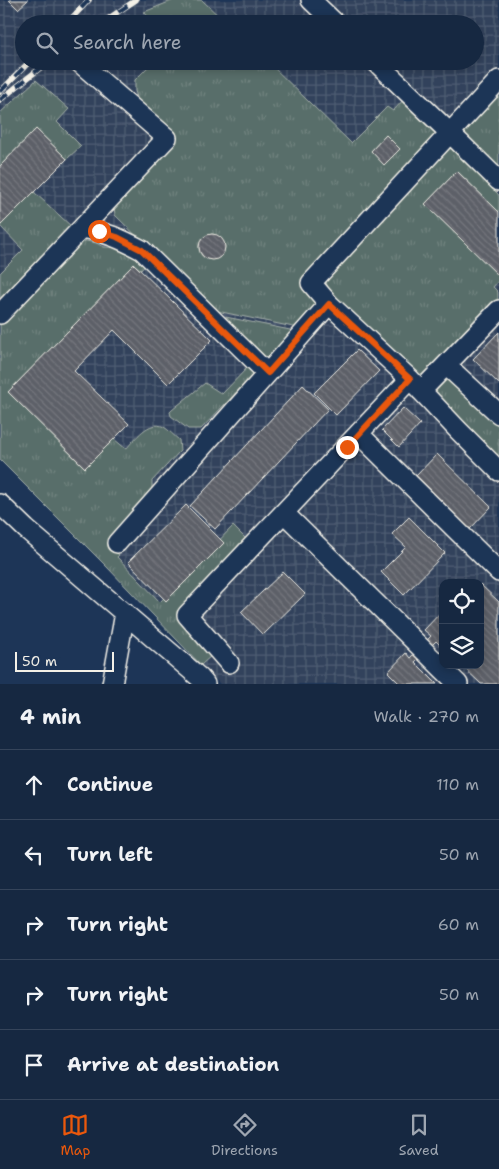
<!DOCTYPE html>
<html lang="en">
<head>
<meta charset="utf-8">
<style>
	body { margin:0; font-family:"Shantell Sans",sans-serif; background:#23344c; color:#f1f3f6 }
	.controls { position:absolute; right:15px; bottom:15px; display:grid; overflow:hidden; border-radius:10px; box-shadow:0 2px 8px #0003 }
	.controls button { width:45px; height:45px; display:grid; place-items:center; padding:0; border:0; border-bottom:1px solid #35445a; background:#162841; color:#f1f3f6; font:25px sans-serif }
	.scale { position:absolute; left:15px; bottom:12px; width:99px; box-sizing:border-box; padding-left:5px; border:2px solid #f4f1e8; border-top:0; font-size:14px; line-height:18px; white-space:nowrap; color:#f4f1e8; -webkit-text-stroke:4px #1d3557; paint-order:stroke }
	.stop { position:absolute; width:15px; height:15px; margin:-11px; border:4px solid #ea580c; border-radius:50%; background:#fff }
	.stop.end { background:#ea580c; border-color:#fff; box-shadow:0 1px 5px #0008 }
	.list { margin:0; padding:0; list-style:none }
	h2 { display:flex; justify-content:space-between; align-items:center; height:65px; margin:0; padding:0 20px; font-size:21px }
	h2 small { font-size:16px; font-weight:400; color:#9ea6b1 }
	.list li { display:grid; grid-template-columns:32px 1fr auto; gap:15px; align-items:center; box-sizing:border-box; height:70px; padding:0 20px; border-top:1px solid #35445a }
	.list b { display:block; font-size:19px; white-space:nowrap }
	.list em { font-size:16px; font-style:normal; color:#9ea6b1 }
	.icon { flex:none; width:28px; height:28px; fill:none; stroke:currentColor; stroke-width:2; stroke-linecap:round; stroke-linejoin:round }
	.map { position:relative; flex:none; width:499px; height:684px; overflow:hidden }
	.search { position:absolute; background:#162841; box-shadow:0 2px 8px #0003; left:15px; right:15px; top:15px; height:55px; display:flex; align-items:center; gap:12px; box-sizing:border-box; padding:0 18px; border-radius:28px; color:#9ea6b1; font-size:19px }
	.sheet { height:415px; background:#162841 }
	nav { display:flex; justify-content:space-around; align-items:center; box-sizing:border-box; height:70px; border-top:1px solid #35445a; background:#162841; font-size:14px; color:#9ea6b1 }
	nav a { display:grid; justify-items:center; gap:2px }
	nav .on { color:#ea580c }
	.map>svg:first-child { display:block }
	.industrial { fill:url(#industrial-grid); fill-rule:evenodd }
	.grass { fill:url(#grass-tufts); stroke:#a6b0a9; fill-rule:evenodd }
	.building { fill:url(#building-back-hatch); stroke:#f4f1e8 }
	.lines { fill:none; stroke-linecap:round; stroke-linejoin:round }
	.minor-casing { stroke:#f4f1e8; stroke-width:22 }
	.minor { stroke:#1d3557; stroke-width:19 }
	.rail-casing { stroke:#f4f1e8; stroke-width:5.5 }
	.rail { stroke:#1d3557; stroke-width:4; stroke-dasharray:11; stroke-linecap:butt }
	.route { stroke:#ea580c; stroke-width:6 }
</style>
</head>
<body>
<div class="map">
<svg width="499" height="684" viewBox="0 0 499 684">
	<defs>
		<pattern id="industrial-grid" width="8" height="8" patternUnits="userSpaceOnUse" patternTransform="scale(1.25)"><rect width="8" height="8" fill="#30425c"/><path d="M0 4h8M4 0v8" fill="none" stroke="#4f5e73"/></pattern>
		<pattern id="grass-tufts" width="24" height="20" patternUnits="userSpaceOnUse" patternTransform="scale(1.25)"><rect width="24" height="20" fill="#586e6a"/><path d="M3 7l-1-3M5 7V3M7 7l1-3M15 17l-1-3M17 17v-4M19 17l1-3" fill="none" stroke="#71837f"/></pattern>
		<pattern id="building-back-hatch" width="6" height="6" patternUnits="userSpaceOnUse" patternTransform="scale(1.25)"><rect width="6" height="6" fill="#5d6068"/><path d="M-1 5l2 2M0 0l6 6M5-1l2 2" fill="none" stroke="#75777e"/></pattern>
	</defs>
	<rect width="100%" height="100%" fill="#1d3557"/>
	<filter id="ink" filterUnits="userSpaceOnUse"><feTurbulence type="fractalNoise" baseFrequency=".02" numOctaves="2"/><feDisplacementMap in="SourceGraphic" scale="10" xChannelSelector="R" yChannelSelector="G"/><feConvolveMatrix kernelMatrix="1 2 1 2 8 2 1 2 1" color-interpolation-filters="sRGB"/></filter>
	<g filter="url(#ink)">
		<path class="industrial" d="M0,0H499V684H220L107,567L0,460ZM24,24H475V61H24ZM443,583H480V665H443Z"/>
		<path class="grass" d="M174,0H202L227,24H155L144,12Z
			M154,61H267L351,143L387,107L393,111L407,96L433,123L438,137L302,281L320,299V305L298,328L212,310L115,215L114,207L174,138L139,103L135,91V80ZM386,135L400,149L384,164L371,151ZM212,234C221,236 227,243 224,252C223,256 219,258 215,259C199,264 190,239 212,234Z
			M36,80L69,109L57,122L81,146L67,159L36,129L0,166V113Z
			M499,95V171L462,134Z
			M449,145L499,195V212L457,171L425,204L499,276V280L493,287L498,292V301L424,375H418L344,306L327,286L326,280Z
			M34,192L72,227L0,303V273L23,250L0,226Z
			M80,241H86L96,243L104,247L128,248L149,261L141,270L134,264L8,392L85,468L114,439L126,449C135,439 149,419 164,427C169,430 174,436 179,440L180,451L152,481V494L107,542L119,555L117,557L160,602L233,526L249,542L180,614L212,655L201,665L107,567L0,460V321Z
			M216,315L295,331L265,362Z
			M248,367L254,374L201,429H188L171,416L170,412L172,410L205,383L222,394Z
			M445,380L454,382L499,427V458L429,388Z"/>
		<path class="building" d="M9,0H28L18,9Z
			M36,129L67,159L0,226V166Z
			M386,135L400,149L384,165L371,151Z
			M457,171L499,212V276L425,204Z
			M199 247a13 13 0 1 1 26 0a13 13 0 1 1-26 0Z
			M134,264L212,340L168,384L114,330L74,371L129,424L85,468L8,392Z
			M499,332V384L473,359Z
			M357,350L379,371L336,415L314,393Z
			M303,385L328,409L215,529L190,506Z
			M403,408L420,424L399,447L382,430Z
			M437,454L491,507L470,529L416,476Z
			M186,505L224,543L166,601L128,562Z
			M409,517L445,553L404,595L381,572L406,547L392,534Z
			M283,572L305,594L263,635L241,612Z
			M480,584L499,602V684H481L461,665H480Z
			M443,610V648L436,641L415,662L437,684H400L388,672L406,653L410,658L431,636L424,630Z"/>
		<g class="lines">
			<defs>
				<path id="minor" d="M311,0L336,24
					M375,61L450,133L499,181
					M79,62L167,138L82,228
					M329,304L311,283L499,80
					M0,314L82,228C106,232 121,239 142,250L267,373
					M446,365L499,414
					M421,391L499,310
					M359,434L499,572
					M0,504L26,529L200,678L205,684
					M284,513L458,684
					M117,543L329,304L410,379
					M229,663L187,615L410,379L458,430L499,471
					M112,684L125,613"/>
			</defs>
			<use href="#minor" class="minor-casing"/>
			<use href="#minor" class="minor"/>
			<defs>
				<path id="rail" d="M66,24L89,0
					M100,24L136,0
					M0,92L30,61
					M0,100L49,61"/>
			</defs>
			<use href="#rail" class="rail-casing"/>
			<use href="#rail" class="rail"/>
		</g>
	</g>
	<g class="lines" filter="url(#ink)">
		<path class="route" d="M99,231L117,237L142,250L268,373L329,304L410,379L347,447"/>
	</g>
</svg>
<div class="controls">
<button><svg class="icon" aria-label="locate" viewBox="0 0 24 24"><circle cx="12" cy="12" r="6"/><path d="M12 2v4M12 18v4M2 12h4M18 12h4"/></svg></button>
<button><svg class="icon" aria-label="layers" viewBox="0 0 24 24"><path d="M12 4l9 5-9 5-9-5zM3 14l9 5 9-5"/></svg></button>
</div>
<div class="scale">50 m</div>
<div class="stop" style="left:99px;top:231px"></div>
<div class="stop end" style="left:347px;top:447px"></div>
<div class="search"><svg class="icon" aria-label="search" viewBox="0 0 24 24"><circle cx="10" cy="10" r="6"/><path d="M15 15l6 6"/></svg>Search here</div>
</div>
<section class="sheet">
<h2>4 min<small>Walk · 270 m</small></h2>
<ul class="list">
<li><svg class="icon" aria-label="ahead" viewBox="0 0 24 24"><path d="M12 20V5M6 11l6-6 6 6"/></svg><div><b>Continue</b></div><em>110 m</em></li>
<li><svg class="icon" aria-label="left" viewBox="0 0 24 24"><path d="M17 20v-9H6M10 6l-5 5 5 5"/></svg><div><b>Turn left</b></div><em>50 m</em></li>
<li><svg class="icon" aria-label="right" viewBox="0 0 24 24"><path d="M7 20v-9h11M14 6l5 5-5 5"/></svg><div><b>Turn right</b></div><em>60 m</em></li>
<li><svg class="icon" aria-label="right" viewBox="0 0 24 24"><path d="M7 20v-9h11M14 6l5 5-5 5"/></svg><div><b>Turn right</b></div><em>50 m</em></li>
<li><svg class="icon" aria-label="arrive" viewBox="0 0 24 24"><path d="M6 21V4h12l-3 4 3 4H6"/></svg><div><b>Arrive at destination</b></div></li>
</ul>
</section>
<nav>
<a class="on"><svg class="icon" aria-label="map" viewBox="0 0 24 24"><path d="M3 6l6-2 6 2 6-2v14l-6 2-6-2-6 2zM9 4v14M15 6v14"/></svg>Map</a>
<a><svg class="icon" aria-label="directions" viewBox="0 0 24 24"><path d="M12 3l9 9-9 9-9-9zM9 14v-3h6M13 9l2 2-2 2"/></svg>Directions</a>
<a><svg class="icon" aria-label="saved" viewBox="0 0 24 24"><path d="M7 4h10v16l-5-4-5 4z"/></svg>Saved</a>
</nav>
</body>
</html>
